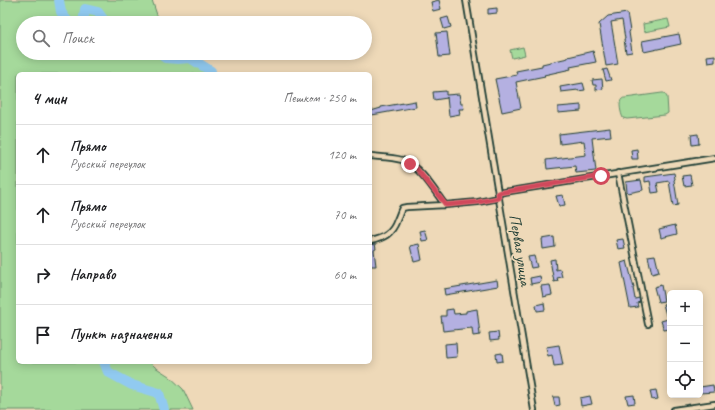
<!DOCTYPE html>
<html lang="ru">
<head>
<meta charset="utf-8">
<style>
	body { margin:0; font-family:Caveat,sans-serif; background:#f6f6f6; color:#202124 }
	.controls { position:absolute; right:12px; bottom:12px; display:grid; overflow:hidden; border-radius:6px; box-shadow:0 2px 10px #0003 }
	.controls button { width:36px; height:36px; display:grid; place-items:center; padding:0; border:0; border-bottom:1px solid #e0e0e0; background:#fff; color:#202124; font:20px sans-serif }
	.stop { position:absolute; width:12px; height:12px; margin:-9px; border:3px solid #d1495b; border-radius:50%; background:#fff }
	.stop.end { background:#d1495b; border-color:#fff; box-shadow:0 1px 4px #0008 }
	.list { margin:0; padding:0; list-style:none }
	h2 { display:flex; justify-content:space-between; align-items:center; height:52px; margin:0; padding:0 16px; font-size:17px }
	h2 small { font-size:13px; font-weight:400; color:#757577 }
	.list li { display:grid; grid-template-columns:26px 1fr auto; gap:12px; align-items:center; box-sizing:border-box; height:60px; padding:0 16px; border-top:1px solid #e0e0e0 }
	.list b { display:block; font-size:15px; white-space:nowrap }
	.list p { margin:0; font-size:13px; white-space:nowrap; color:#757577 }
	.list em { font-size:13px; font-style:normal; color:#757577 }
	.icon { flex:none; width:22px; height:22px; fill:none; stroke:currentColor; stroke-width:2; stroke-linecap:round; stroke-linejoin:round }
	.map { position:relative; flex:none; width:715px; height:410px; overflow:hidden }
	.search { position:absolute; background:#fff; box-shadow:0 2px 10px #0003; left:16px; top:16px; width:356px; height:44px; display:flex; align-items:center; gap:10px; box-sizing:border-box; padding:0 14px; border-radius:22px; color:#757577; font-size:15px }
	.panel { position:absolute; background:#fff; box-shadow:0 2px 10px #0003; left:16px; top:72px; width:356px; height:292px; border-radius:6px }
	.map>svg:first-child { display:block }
	.green { fill:#a5d99b; stroke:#628b68 }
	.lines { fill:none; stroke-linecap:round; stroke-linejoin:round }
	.river { stroke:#91caf0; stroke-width:10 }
	.building { fill:#b4b0e1; stroke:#1f3d34 }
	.minor-casing { stroke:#1f3d34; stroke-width:8 }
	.minor { stroke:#eed9b8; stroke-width:4.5 }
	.route { stroke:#d1495b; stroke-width:5 }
	.labels { text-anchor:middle; stroke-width:3.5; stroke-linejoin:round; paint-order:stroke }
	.street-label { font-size:16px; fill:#1f3d34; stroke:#eed9b8 }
</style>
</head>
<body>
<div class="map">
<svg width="715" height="410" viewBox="0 0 715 410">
	<rect width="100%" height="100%" fill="#eed9b8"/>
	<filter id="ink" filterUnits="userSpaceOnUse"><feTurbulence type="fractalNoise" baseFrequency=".025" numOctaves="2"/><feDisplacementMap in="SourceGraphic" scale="8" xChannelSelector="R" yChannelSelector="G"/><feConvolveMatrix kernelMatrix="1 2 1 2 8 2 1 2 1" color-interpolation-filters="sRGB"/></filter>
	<g filter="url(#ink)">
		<path class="green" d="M0,0H152L158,18L161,23H23V53H184L213,69L215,74H18V362H150L155,367L169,376L183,389L193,410H0Z
			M668,19L670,27L644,32L643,24Z
			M523,47L525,55L512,58L510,50Z
			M662,93H664L667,97L668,113L665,115L627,119L623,118C621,114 618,102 622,99C623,98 624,98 625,98Z"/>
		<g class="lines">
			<path class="river" d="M59,0L61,12L69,23
				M83,23L85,9L98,12L106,23
				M162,53L165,58L178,59L190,58L211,71V74
				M104,362L108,372L132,385L159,393L164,410"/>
		</g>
		<path class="building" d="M439,0L441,9L433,11L431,2Z
			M497,8V13L488,14V9Z
			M627,13L630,31L629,32L632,52L626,53L624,39H625L622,20L611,22L618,64L606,66L599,24L608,16Z
			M448,17L451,27L444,29L441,19Z
			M447,32L450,56L439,57L436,33Z
			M679,34L681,44L644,52L642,41Z
			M593,51L596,62L570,67L571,69L544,75L545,76L516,82L521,108L502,112L495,79L517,75L516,71L542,66V64L568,58V57Z
			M715,55V62L708,63L707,56Z
			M607,69L611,80L606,81L603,70Z
			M602,79L603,89L596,90V85H593L592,80Z
			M583,83L585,90L578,91V90L561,92L560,87Z
			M446,91V95L459,94L461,104H463L464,109H459L460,114L449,116L447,97V98L434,100L433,92Z
			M415,101L416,107L372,115L371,111L381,108V107Z
			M581,105V111L558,113V107Z
			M610,128L611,136L592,138L596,171L576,173L575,166L547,169L546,160L586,155L584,141L560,144L559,134Z
			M698,134L699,144L692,145L691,135Z
			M637,149L638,159H632L631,150Z
			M674,173L675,179L674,180L678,205L673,206L669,181L657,183L659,192L652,193L650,181L645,182V177Z
			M690,175L692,185L684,186L682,176Z
			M641,180L643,190L628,193V192H627L626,182Z
			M563,195L565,205L559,206L556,196Z
			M675,225L677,234L661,238L659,229Z
			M425,230L428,240L422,241L420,231Z
			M554,237L555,247L543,249L542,239Z
			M623,239L625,248L618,249L616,240Z
			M374,244H375L376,249L374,250L376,266H370V245Z
			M419,244L422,260L414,262L410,246Z
			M655,255L659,272L652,274L648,256Z
			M534,256L537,267L531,268L528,257Z
			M555,259L556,270L560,269L562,277L557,278L558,281L554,282L550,260Z
			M627,261L634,288H633L635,299L639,298L640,302L637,303L638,307L630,308L621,263Z
			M540,276L541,282L531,284L530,278Z
			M497,280L498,286L445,295L444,289Z
			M550,285L552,295L543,297L541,286Z
			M661,285L664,301L658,302L654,287Z
			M670,302V314L666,315L663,304Z
			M544,303L545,310L537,311L536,305Z
			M453,309L454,314L466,313V311L477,309L480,335L473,336L472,328L443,331L441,316H446V310Z
			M668,319L670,329L664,330L661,321Z
			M498,332L499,340L490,341L489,333Z
			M456,343L457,357L446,358L445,344Z
			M559,345L563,365L554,366L552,355L548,356L546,347Z
			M502,353L503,361L497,362L496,354Z
			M713,385L714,392L700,393V387Z
			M656,390L658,399L652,400L650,391Z
			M634,395L635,403L628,404L626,396Z
			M590,396L592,404L581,406L580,398Z
			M553,397H559L560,405L555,406Z"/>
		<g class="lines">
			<defs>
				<path id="minor" d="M466,0L534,410
					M370,156C380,157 392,157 402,160C420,166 434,190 445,205
					M618,173L648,324
					M498,193L715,158
					M370,241C384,238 392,234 397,220C399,216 400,212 402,208L407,207L445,205L478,202L499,198
					M674,410L715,404"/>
			</defs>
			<use href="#minor" class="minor-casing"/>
			<use href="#minor" class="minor"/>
		</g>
	</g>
	<g class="lines" filter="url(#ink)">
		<path class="route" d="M410,164L417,169L446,205L478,202L499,198L498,193L601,176"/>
	</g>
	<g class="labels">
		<g class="street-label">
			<text transform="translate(521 250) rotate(81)" y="6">Первая улица</text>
		</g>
	</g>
</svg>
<div class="controls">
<button>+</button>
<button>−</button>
<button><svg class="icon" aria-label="locate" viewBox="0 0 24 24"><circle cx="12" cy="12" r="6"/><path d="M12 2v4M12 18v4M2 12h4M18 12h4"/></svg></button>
</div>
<div class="stop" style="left:601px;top:176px"></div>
<div class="stop end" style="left:410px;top:164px"></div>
<div class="search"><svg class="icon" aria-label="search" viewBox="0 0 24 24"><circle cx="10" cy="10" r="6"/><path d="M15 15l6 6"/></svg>Поиск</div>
<section class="panel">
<h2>4 мин<small>Пешком · 250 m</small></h2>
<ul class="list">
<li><svg class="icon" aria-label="ahead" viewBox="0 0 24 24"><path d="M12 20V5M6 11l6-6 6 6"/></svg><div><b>Прямо</b><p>Русский переулок</p></div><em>120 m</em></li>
<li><svg class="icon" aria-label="ahead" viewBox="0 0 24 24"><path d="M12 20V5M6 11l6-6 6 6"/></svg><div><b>Прямо</b><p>Русский переулок</p></div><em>70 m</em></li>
<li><svg class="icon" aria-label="right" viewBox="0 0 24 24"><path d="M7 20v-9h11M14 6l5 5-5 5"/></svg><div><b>Направо</b></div><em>60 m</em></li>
<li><svg class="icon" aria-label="arrive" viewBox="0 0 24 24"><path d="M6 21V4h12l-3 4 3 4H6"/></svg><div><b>Пункт назначения</b></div></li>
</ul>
</section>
</div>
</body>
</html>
